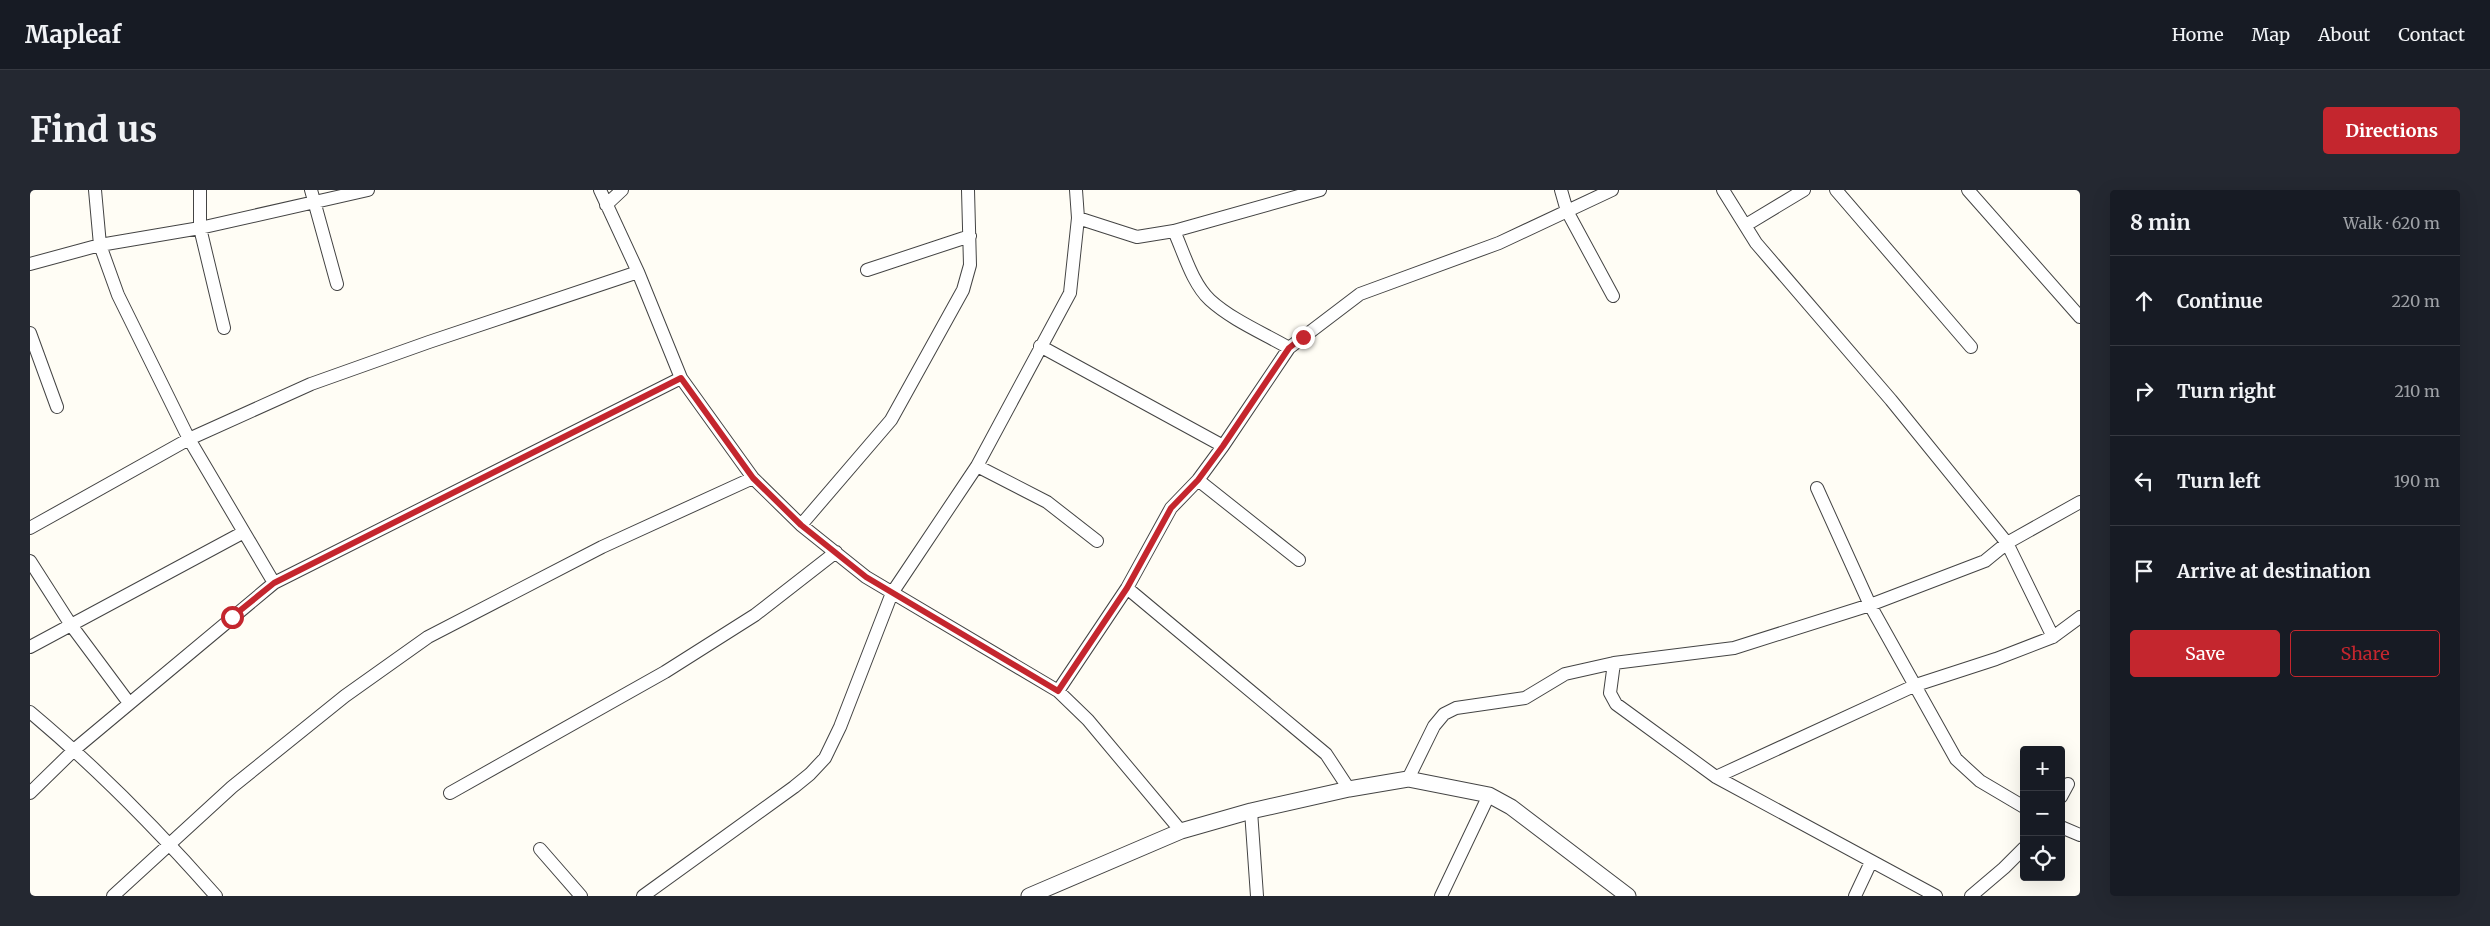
<!DOCTYPE html>
<html lang="en">
<head>
<meta charset="utf-8">
<style>
	body { margin:0; font-family:Merriweather,serif; background:#242831; color:#f1f3f6 }
	.controls { position:absolute; right:15px; bottom:15px; display:grid; overflow:hidden; border-radius:5px; box-shadow:0 5px 20px #0002 }
	.controls button { width:45px; height:45px; display:grid; place-items:center; padding:0; border:0; border-bottom:1px solid #363941; background:#171b24; color:#f1f3f6; font:25px sans-serif }
	.stop { position:absolute; width:15px; height:15px; margin:-11px; border:4px solid #c4262e; border-radius:50%; background:#fff }
	.stop.end { background:#c4262e; border-color:#fff; box-shadow:0 1px 5px #0008 }
	.list { margin:0; padding:0; list-style:none }
	h2 { display:flex; justify-content:space-between; align-items:center; height:65px; margin:0; padding:0 20px; font-size:21px }
	h2 small { font-size:16px; font-weight:400; color:#9ea1a6 }
	.list li { display:grid; grid-template-columns:32px 1fr auto; gap:15px; align-items:center; box-sizing:border-box; height:90px; padding:0 20px; border-top:1px solid #363941 }
	.list b { display:block; font-size:19px; white-space:nowrap }
	.list em { font-size:16px; font-style:normal; color:#9ea1a6 }
	.actions { display:flex; gap:10px; padding:15px 20px }
	.actions a { flex:1; padding:11px 0; border:1px solid #c4262e; border-radius:5px; text-align:center; font-size:18px; color:#c4262e }
	.actions .main { background:#c4262e; color:#fff }
	.icon { flex:none; width:28px; height:28px; fill:none; stroke:currentColor; stroke-width:2; stroke-linecap:round; stroke-linejoin:round }
	.map { position:relative; flex:none; width:2050px; height:706px; overflow:hidden; border-radius:5px }
	header { display:flex; align-items:center; gap:30px; box-sizing:border-box; height:70px; padding:0 25px; background:#171b24; border-bottom:1px solid #363941 }
	header strong { font-size:24px }
	nav { display:flex; gap:28px; margin-inline-start:auto; font-size:18px }
	.intro { display:flex; align-items:center; justify-content:space-between; box-sizing:border-box; height:120px; padding:0 30px }
	h1 { margin:0; font-size:35px }
	.button { padding:12px 22px; border-radius:5px; background:#c4262e; color:#fff; font-size:18px; font-weight:700 }
	main { display:flex; gap:30px; padding:0 30px }
	aside { flex:1; background:#171b24; border-radius:5px; box-shadow:0 5px 20px #0002 }
	.map>svg:first-child { display:block }
	.lines { fill:none; stroke-linecap:round; stroke-linejoin:round }
	.minor-casing { stroke:#444; stroke-width:14 }
	.tertiary-casing { stroke:#444; stroke-width:17 }
	.minor { stroke:#fff; stroke-width:12 }
	.tertiary { stroke:#fff; stroke-width:15 }
	.route { stroke:#c4262e; stroke-width:6 }
</style>
</head>
<body>
<header>
<strong>Mapleaf</strong>
<nav><a>Home</a><a>Map</a><a>About</a><a>Contact</a></nav>
</header>
<div class="intro"><h1>Find us</h1><a class="button">Directions</a></div>
<main>
<div class="map">
<svg width="2050" height="706" viewBox="0 0 2050 706">
	<rect width="100%" height="100%" fill="#fffdf5"/>
	<g class="lines">
		<defs>
			<path id="minor" d="M65,0L70,55L88,105L159,249L244,393
				M170,0V38L194,138
				M281,0L307,94
				M570,0L608,82L651,188L723,288L771,335L836,387L1028,501L1058,530L1151,641
				M1531,0L1537,21L1583,106
				M1693,0L1726,53L1861,210L1977,353L2023,447
				M1806,0L1941,157
				M1938,0L2050,127
				M576,15L592,0
				M1048,28L1107,47L1144,41L1290,0
				M1716,35L1774,0
				M1144,41C1154,63 1162,93 1180,110C1202,130 1233,143 1259,158
				M0,74L70,55L170,38L338,0
				M837,80L940,46
				M0,143L27,217
				M1010,156L1193,256
				M947,276L1017,312L1067,351
				M1168,290L1269,370
				M1787,298L1840,415L1926,569L1950,591L1994,617
				M771,335L861,230L933,100L940,75L938,0
				M0,338L159,249L281,194L399,152L608,82
				M0,371L41,435L99,513
				M1097,398L1296,564L1319,599
				M0,457L214,342
				M1584,473L1580,503L1586,514L1686,587L1906,706
				M1028,501L1097,398L1141,318L1168,290L1193,256L1259,158L1330,104L1469,53L1582,0
				M0,522C67,578 128,640 186,706
				M1686,587L1886,495L1966,469L2023,447L2050,427
				M1378,589L1404,536L1414,524L1426,518L1495,508L1535,484L1584,473L1704,458L1840,415L1955,371L1977,353L2050,312
				M0,603L45,559L244,393L651,188
				M420,603L635,482L725,425L806,362
				M2031,607L2038,594
				M1221,621L1227,706
				M2031,637L2050,645
				M510,659L551,706
				M83,706L202,597L315,506L398,447L572,357L723,288
				M613,706L764,597L780,584L795,568L810,537L862,403L947,276L1040,103L1048,28L1046,0
				M1411,706L1459,605
				M1825,706L1841,672
				M1941,706L1974,678L1994,658"/>
			<path id="tertiary" d="M999,706L1151,641L1221,621L1319,599L1378,589L1459,605L1481,617L1598,706"/>
		</defs>
		<use href="#minor" class="minor-casing"/>
		<use href="#tertiary" class="tertiary-casing"/>
		<use href="#minor" class="minor"/>
		<use href="#tertiary" class="tertiary"/>
	</g>
	<g class="lines">
		<path class="route" d="M202,427L244,393L651,188L723,288L771,335L836,387L1028,501L1097,398L1141,318L1168,290L1193,256L1259,158L1273,147"/>
	</g>
</svg>
<div class="controls">
<button>+</button>
<button>−</button>
<button><svg class="icon" aria-label="locate" viewBox="0 0 24 24"><circle cx="12" cy="12" r="6"/><path d="M12 2v4M12 18v4M2 12h4M18 12h4"/></svg></button>
</div>
<div class="stop" style="left:202px;top:427px"></div>
<div class="stop end" style="left:1273px;top:147px"></div>
</div>
<aside>
<h2>8 min<small>Walk · 620 m</small></h2>
<ul class="list">
<li><svg class="icon" aria-label="ahead" viewBox="0 0 24 24"><path d="M12 20V5M6 11l6-6 6 6"/></svg><div><b>Continue</b></div><em>220 m</em></li>
<li><svg class="icon" aria-label="right" viewBox="0 0 24 24"><path d="M7 20v-9h11M14 6l5 5-5 5"/></svg><div><b>Turn right</b></div><em>210 m</em></li>
<li><svg class="icon" aria-label="left" viewBox="0 0 24 24"><path d="M17 20v-9H6M10 6l-5 5 5 5"/></svg><div><b>Turn left</b></div><em>190 m</em></li>
<li><svg class="icon" aria-label="arrive" viewBox="0 0 24 24"><path d="M6 21V4h12l-3 4 3 4H6"/></svg><div><b>Arrive at destination</b></div></li>
</ul>
<div class="actions"><a class="main">Save</a><a>Share</a></div>
</aside>
</main>
</body>
</html>
